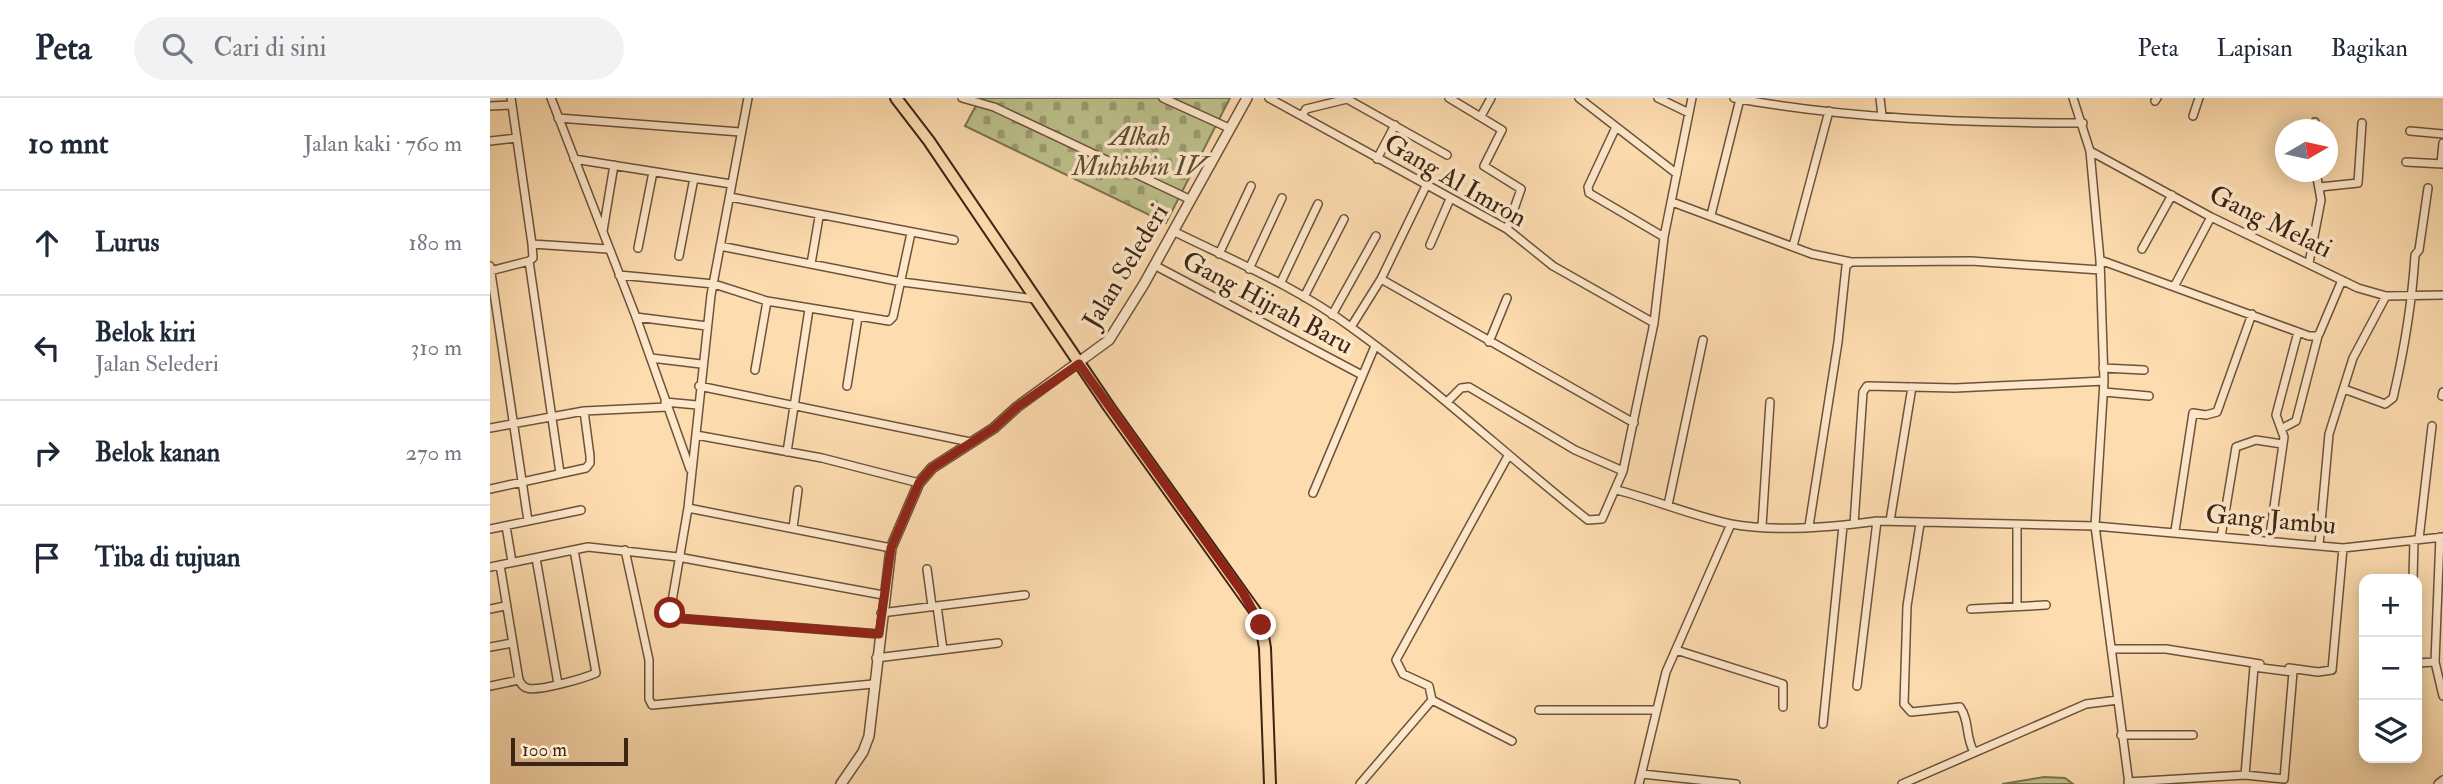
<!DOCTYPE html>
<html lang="id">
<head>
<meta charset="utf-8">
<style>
	body { margin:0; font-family:"IM FELL Double Pica",serif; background:#f2f2f3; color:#1f2937 }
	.controls { position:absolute; right:21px; bottom:21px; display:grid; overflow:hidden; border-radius:14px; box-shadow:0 4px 18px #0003 }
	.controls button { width:63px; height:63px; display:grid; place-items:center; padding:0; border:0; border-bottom:2px solid #e0e1e3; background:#fff; color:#1f2937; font:35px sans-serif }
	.compass { position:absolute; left:1785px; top:21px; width:63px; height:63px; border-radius:50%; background:#fff; box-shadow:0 4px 18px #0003; rotate:81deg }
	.scale { position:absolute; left:21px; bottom:18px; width:117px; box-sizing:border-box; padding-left:7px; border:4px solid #3b2514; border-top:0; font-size:19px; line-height:24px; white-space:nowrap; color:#3b2514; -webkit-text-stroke:5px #fee8cb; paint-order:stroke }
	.stop { position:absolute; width:21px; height:21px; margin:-16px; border:5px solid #8f2418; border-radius:50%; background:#fff }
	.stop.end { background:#8f2418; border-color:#fff; box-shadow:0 2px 7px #0008 }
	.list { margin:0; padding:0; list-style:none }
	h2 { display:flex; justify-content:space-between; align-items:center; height:91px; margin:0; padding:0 28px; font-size:30px }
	h2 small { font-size:23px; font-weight:400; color:#747a83 }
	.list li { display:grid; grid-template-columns:46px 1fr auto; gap:21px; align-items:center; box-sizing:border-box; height:105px; padding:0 28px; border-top:2px solid #e0e1e3 }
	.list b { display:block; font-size:26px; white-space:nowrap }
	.list p { margin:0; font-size:23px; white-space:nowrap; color:#747a83 }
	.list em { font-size:23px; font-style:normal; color:#747a83 }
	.icon { flex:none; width:38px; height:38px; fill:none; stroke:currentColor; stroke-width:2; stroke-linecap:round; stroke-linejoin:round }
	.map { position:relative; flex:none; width:1953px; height:686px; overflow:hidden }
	header { display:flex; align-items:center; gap:42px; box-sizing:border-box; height:98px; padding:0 35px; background:#fff; border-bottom:2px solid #e0e1e3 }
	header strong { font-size:33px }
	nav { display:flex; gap:38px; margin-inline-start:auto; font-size:24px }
	.search { width:490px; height:63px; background:#f2f2f3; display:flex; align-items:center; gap:18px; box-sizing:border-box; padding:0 24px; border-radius:38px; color:#747a83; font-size:26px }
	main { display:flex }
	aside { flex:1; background:#fff }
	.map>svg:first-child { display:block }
	.cemetery { fill:url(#cemetery-stones); stroke:#7c7350; stroke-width:2 }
	.park { fill:#bdc18c; stroke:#7c7350; stroke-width:2 }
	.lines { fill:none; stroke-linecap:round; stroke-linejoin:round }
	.minor-casing { stroke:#6c533b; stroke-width:10 }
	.tertiary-casing { stroke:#6c533b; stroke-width:12 }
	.primary-casing { stroke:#3b2514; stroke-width:14 }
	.minor { stroke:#fee8cb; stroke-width:7 }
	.tertiary { stroke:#fee8cb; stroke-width:9 }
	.primary { stroke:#fddcaf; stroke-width:10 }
	.route { stroke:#8f2418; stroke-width:9 }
	.labels { text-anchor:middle; stroke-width:7; stroke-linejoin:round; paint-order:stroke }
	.park-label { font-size:26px; font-style:italic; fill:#5c4c32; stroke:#fee8cb }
	.street-label { font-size:26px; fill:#3b2514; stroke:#fee8cb }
</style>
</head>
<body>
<header>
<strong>Peta</strong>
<div class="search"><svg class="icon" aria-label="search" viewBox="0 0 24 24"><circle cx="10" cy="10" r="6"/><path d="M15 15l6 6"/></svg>Cari di sini</div>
<nav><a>Peta</a><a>Lapisan</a><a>Bagikan</a></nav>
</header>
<main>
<aside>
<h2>10 mnt<small>Jalan kaki · 760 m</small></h2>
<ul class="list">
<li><svg class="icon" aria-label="ahead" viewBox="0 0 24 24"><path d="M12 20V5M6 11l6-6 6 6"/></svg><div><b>Lurus</b></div><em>180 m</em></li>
<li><svg class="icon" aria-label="left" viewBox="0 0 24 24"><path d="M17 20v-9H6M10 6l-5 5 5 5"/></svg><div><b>Belok kiri</b><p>Jalan Selederi</p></div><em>310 m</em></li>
<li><svg class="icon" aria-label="right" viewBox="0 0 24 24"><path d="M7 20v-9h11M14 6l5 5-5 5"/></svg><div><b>Belok kanan</b></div><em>270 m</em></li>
<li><svg class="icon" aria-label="arrive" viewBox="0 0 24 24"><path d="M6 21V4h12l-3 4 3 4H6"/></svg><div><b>Tiba di tujuan</b></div></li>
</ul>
</aside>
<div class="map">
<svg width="1953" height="686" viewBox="0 0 1953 686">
	<defs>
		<pattern id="cemetery-stones" width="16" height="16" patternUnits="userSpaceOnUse" patternTransform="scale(1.75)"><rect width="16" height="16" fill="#bdc18c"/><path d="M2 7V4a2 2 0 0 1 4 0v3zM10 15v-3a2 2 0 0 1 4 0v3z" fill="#9b9d71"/></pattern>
	</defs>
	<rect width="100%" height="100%" fill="#fddcaf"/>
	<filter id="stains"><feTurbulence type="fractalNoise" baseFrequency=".00286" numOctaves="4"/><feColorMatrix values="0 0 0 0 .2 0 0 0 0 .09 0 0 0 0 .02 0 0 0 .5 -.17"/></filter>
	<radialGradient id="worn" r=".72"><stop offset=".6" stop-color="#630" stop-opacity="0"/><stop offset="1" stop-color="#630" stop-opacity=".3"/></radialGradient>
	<path class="cemetery" d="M490,0H740L676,125L475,28Z"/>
	<path class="park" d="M1554,679L1575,680L1583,686H1512Z"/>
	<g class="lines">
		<defs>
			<path id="minor" d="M21,0L42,146L43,160L39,163L70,375
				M61,0L146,219L200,371
				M258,0L221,197L198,410L180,515L185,520L389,536
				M472,0L504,9L699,101
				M673,0L739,30
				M779,0L1017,131L1063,168L1164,225
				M959,0L1012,32L994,68L1031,91L1017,131
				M1089,0L1187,76
				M1168,0L1199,15
				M1244,0C1358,21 1477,25 1593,25
				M1390,0L1392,18
				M1583,0L1600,53L1610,162L1614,283L1605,428L1639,686
				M1665,3L1667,0
				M0,8L22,7
				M812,18L816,11L857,1L957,57
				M991,18L1001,0
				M1703,18L1709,0
				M68,20L250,34
				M1825,24V32
				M1126,29L1098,89L1099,95L1174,139
				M1920,33L1953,36
				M0,43L27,40
				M1600,53L1721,119L1868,190L1896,198L1953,197
				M84,61L241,86
				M887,61L905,27
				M1916,64L1953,66
				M1951,66L1953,45
				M1830,89L1868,85L1872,25
				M240,99L464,142
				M1182,104L1322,156L1361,164L1356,168L1348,244L1319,428
				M1221,117L1250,1
				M113,133L124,67
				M683,133C744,163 807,189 862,230C944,289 1018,359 1098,422L1112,421L1133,373L1164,225L1174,139L1202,0
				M42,146L118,151
				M940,147L960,101
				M230,148L412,184L545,201
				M1303,148L1339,13
				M148,150L163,74
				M1652,151L1682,97
				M729,156L761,88
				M189,158L204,80
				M1610,162L1819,238H1828L1830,234L1852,182
				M1361,164L1481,163L1610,172
				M1819,165L1831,102L1826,74
				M321,166L329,119
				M664,167L872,277
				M0,168L38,423
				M759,171L792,100
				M0,173L39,163
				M129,177L224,186L277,203L399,223L403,219L421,135
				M891,181L1144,325
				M791,184L828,106
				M1685,187L1721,119
				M814,199L854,121
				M842,217L886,138
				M146,219L217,228
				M861,229L891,181L936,88
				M999,244L1017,200
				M161,260L211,266
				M1613,270L1654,272
				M265,272L277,203
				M209,288L480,344
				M357,288L368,219
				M1854,291L1895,306L1903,300C1914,253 1922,206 1925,157L1929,152L1938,90
				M1614,294L1659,298
				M1952,298L1953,294
				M175,304L207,307
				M957,304L971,290L979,289L1085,352L1133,373
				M0,330L94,313L177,309
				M1793,330L1806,323L1828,238
				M206,337L332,360L429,385
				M297,354L319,211
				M1018,358L906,562L913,576L939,588L942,602L1022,643
				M0,391L96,370L100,365V358L94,313
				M1127,392C1165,402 1203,418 1241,426C1284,434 1344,429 1387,423L1605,428L1853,450L1953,439
				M823,395L885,248
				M1178,407L1213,242
				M198,410L401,450
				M1400,423L1422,289
				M1364,426L1373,294L1377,288L1465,290L1614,283
				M1430,426L1417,508L1414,606L1421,614L1470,609C1480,623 1475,639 1484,654
				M16,428L22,464
				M1272,428L1280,304
				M1527,428V508
				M303,430L308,392
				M0,431L91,412
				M1685,433L1703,315L1716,317L1727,314L1762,216
				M1731,439L1746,349L1766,342L1792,346
				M1950,439L1945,564L1953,598
				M1929,441L1942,328
				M1779,444L1794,339L1786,317L1808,234
				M1829,447L1839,336L1863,260L1896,198
				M135,452L159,562V601L162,607L383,586
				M46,460L68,586
				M10,467L29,582C31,585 32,589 37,590C47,594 95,580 106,575L84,452
				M0,469L98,449L188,459L393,497
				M437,471L442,508
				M1923,481L1924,442
				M447,508L453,552
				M0,511L15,508
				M1481,511L1556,507
				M391,515L535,497
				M0,549L22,545
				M1621,551H1676L1770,566
				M1186,552L1293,586V609
				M386,560L508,545
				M1927,565L1945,564
				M1799,570L1828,574L1842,572L1853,450
				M0,588L29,582
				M1367,588L1387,423
				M1049,612H1167
				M1333,626L1353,428
				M1631,637H1703
				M1152,676L1246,686
				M1638,684L1755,677L1794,681L1803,574L1764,569L1755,677
				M870,686L942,602
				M1149,686L1176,574L1241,426
				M1412,686L1596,606L1628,602
				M1948,686L1953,682"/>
			<path id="tertiary" d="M351,686L373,654L379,638L401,450L429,385L442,370L504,330L527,309L619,242L654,186L757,0"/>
			<path id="primary" d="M406,0L439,43L619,309L765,513L771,527L775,550L780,686"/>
		</defs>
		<use href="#minor" class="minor-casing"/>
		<use href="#tertiary" class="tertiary-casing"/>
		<use href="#primary" class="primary-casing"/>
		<use href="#minor" class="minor"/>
		<use href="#tertiary" class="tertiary"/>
		<use href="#primary" class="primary"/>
	</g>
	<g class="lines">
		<path class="route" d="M180,515L185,520L389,536L401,450L429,385L442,370L504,330L527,309L589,266L753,495L771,527"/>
	</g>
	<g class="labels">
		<g class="park-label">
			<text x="650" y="47">Alkah<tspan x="650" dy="30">Muhibbin IV</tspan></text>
		</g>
		<g class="street-label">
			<text transform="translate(966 82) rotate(30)" y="9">Gang Al Imron</text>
			<text transform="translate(1781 123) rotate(26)" y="9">Gang Melati</text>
			<text transform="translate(635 168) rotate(-59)" y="9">Jalan Selederi</text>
			<text transform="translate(778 204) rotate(28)" y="9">Gang Hijrah Baru</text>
			<text transform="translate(1781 421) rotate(5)" y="9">Gang Jambu</text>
		</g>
	</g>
	<rect width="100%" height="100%" filter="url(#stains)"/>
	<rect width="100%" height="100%" fill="url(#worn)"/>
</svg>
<div class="controls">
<button>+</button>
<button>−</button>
<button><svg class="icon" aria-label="layers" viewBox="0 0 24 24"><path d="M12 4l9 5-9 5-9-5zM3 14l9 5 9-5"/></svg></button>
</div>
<svg class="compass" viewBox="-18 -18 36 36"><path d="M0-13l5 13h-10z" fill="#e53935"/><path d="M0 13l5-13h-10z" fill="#747a83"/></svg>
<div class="scale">100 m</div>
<div class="stop" style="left:180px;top:515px"></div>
<div class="stop end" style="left:771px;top:527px"></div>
</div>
</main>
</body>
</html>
